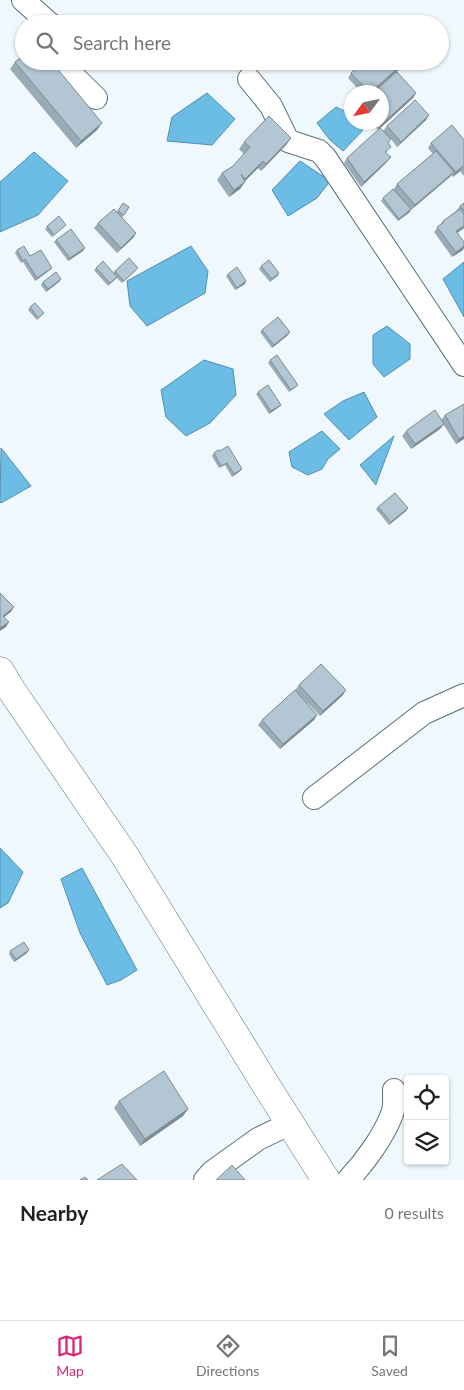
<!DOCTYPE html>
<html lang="en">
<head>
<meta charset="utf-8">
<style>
	body { margin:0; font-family:Lato,sans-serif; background:#f6f6f6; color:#222 }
	.controls { position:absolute; right:15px; bottom:15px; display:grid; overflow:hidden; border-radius:5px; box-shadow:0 1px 4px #0004 }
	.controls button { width:45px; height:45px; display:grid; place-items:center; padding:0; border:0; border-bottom:1px solid #e0e0e0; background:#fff; color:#222; font:25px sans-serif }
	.compass { position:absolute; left:344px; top:85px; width:45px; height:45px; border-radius:50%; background:#fff; box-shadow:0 1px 4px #0004; rotate:237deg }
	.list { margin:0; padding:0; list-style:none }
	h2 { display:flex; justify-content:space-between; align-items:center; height:65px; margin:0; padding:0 20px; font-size:21px }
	h2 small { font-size:16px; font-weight:400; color:#767676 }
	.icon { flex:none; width:28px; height:28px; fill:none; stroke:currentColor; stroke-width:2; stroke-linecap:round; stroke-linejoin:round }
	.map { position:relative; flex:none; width:464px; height:1180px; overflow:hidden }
	.search { position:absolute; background:#fff; box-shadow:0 1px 4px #0004; left:15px; right:15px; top:15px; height:55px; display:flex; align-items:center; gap:12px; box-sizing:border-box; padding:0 18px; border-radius:28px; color:#767676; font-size:19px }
	.sheet { height:140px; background:#fff }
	nav { display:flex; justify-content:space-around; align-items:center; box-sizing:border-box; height:70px; border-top:1px solid #e0e0e0; background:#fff; font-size:14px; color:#767676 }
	nav a { display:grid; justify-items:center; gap:2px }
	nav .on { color:#db2777 }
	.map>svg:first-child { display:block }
	.water { fill:#6cbde5; stroke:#538eac }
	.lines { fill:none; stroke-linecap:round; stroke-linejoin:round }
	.street-casing { stroke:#5c707a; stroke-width:24 }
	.secondary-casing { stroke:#5c707a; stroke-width:29 }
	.street { stroke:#fff; stroke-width:22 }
	.secondary { stroke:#fff; stroke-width:28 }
	.wall { fill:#99abb5 }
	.shaded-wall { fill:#7d8b94 }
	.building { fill:#b2c7d3; stroke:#7d8b94 }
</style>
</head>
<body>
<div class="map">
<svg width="464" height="1180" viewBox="0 0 464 1180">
	<rect width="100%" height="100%" fill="#eff8fd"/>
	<path class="water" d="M207,93L235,119L212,145L167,141L172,117Z
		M336,107L351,114L352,122L361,123L366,127L343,151L330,140L317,123Z
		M34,152L68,181L38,215L0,232V182Z
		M300,161L330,181L317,198L288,216L272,190Z
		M191,246L208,271L205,293L147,326L130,306L127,281Z
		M464,262V317L443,279Z
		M387,326L410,344V359L384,377L373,364V335Z
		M204,360L233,369L236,395L210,423L186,436L166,417L161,390Z
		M364,392L377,417L349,440L324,414L343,401Z
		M322,431L340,449L328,459L322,469L308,475L292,467L289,452Z
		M394,436L376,484V485L360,465Z
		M1,448L31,486L1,503L0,502Z
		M0,848L23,872L8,903L0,908Z
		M82,868L137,970L121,980L107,985L80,933L61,879Z"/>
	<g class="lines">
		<defs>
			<path id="street" d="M23,0L50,24
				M58,61L96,98
				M249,79L271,106L288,141L319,151L325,157L464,365
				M314,798L424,713L464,695
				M205,1180L212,1172L258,1139L291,1123
				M348,1180C364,1163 384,1136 392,1114C395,1107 394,1097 394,1090"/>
			<path id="secondary" d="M0,671L12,691L125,856L264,1082L326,1180"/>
		</defs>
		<use href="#street" class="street-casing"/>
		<use href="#secondary" class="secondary-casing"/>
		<use href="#street" class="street"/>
		<use href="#secondary" class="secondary"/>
	</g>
	<path class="wall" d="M364,61H414L409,66L405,62L403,66L373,92H361L348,78L351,73Z
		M15,62L102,123L97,130L76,148L10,69Z
		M416,93L413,98L378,130L371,122H382Z
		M429,115L426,120L397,147L391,139L388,143L387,152L386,153L387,162L361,187L344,163L347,158L383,131L387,126Z
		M291,138L286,145L261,171L258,168L245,181L240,189L229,197L217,180L222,173L233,166L244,154L239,149L244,142Z
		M464,140V176L460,171L453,177L451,175L398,221L381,201L383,198L394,189L397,184L433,154L428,148L431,143Z
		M123,203L129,207L122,218L136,233L133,238L117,253L94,228L98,223L117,212Z
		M464,203V228L457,233L464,242V248L463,250L452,257L434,232L443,221L456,211L460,206Z
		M47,226L64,227L52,237L45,229Z
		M56,240L83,251L68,261L54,242Z
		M17,250L30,256L52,268L50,270L35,281L23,262L21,263L15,253Z
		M261,266L279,273L278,276L270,282L259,269Z
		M96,268L113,273L115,271L136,270L122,283L117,278L108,286L94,270Z
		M228,274L245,284L235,290L226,276Z
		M60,281L46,292L41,285L43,282Z
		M30,307L44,313L37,320L28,310Z
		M262,330L288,335L272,348L260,332Z
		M270,360L296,387L289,392L268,363Z
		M258,392L281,405L279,407L269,414L256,394Z
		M464,405V439L456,444L443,424L440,429L411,449L402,436L406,431L441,420L445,415Z
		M214,453L242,469L240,471L232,477L225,465L219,468L212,456Z
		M378,507L408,508L406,511L389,525L376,509Z
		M299,685L343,695L320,716L301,696L317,715L314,720L280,749L258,725L262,720L295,690Z
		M10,951L27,953L14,962L9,954Z
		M119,1101L188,1109L183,1116L140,1146L114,1108Z"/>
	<path class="shaded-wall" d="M406,61L403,66L373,92H371Z
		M416,93L413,98L378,130L381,125Z
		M429,115L426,120L397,147L401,142Z
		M102,123L97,130L76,148L81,141Z
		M291,138L286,145L261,171L266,164Z
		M391,157L387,162L361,187L364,182Z
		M263,161L258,168L242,184L245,182L240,189L229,197L234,190L241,185L245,179Z
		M463,166L460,171L453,177L456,172Z
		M454,172L450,177L411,210L415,205Z
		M411,209L410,212L398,221L399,219Z
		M464,226V228L453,236L456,231Z
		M136,233L133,238L117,253L121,248Z
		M464,246L463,250L452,257L456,252Z
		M85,248L83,251L68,261L70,258Z
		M52,268L50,270L35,281L37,278Z
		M61,279L60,281L46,292L48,289Z
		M246,281L245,284L235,290L237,288Z
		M290,332L288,335L272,348L274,345Z
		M281,405L279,407L269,414L271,411Z
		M444,424L440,429L411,449L415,444Z
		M464,436V439L456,444L459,439Z
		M242,469L240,471L232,477L234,474Z
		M408,508L406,511L389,525L391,522Z
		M14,607L11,612L0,620L3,616Z
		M9,622L6,627L0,631V628Z
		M346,690L343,695L320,716L323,711Z
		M317,715L314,720L280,749L283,744Z
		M29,950L27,953L14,962L16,959Z
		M188,1109L183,1116L140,1146L145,1139Z"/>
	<path class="building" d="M24,55V61H51L102,123L81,141L15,62Z
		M364,61H406L371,92H369L351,73Z
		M397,72L416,93L381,125L379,122H382V92H374Z
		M415,100L429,115L401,142L387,126Z
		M269,116L291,138L266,164L263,161L245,179L241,174L245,182L234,190L222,173L233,166L250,147L244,142Z
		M452,125L464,140V167L463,166L456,172L431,143Z
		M380,128L391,139L388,142L391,147L385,152L391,157L364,182L347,158Z
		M436,151L454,172L415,205L397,184Z
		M393,189L411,209L399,219L383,198Z
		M123,203L129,207L124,215L118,211Z
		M464,203V211L460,206Z
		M114,209L136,233L121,248L98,223Z
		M460,209L464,215V226L456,231L464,242V246L456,252L437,227L444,222L443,221Z
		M59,216L66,225L54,235L47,226Z
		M71,229L85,248L70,258L56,240Z
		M24,246L30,256L41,250L52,268L37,278L25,259L23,261L17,250Z
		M129,258L138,268L124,281L115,271Z
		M269,260L279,273L272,279L261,266Z
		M103,261L117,277L110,283L96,268Z
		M237,267L246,281L237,288L228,274Z
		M56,272L61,279L48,289L43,282Z
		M35,303L44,313L38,318L30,307Z
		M278,317L290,332L274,345L262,330Z
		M277,355L298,385L291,390L270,360Z
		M268,385L281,405L271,411L258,392Z
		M464,404V436L459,439L445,415Z
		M435,410L444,424L415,444L406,431Z
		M228,446L242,469L234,474L227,463L221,466L214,453L218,450L220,451Z
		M395,493L408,508L391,522L378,507Z
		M0,593L14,607L3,616L9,622L0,628Z
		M321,664L346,690L323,711L299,685Z
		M295,690L317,715L283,744L262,720Z
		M24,942L29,950L16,959L10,951Z
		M164,1071L188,1109L145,1139L119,1101Z
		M122,1164L137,1180H97Z
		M232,1165L245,1180H216Z
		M85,1177L88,1180H80Z"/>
</svg>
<div class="controls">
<button><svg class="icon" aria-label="locate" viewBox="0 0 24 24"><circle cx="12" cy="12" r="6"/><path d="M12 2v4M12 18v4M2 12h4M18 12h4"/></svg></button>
<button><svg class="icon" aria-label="layers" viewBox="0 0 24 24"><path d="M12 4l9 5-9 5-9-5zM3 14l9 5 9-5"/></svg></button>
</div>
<svg class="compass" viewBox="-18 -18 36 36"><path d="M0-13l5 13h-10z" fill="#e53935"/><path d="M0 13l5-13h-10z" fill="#767676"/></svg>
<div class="search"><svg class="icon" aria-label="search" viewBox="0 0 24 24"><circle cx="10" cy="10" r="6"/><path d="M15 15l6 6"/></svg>Search here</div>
</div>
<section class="sheet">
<h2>Nearby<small>0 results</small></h2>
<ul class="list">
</ul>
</section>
<nav>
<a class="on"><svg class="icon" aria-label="map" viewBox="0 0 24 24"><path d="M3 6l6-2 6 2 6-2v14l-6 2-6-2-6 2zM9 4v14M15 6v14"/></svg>Map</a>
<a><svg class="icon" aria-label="directions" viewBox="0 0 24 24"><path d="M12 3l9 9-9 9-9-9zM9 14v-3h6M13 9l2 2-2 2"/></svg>Directions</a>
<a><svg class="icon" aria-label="saved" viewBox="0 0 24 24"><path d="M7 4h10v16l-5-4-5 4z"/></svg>Saved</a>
</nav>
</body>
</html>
